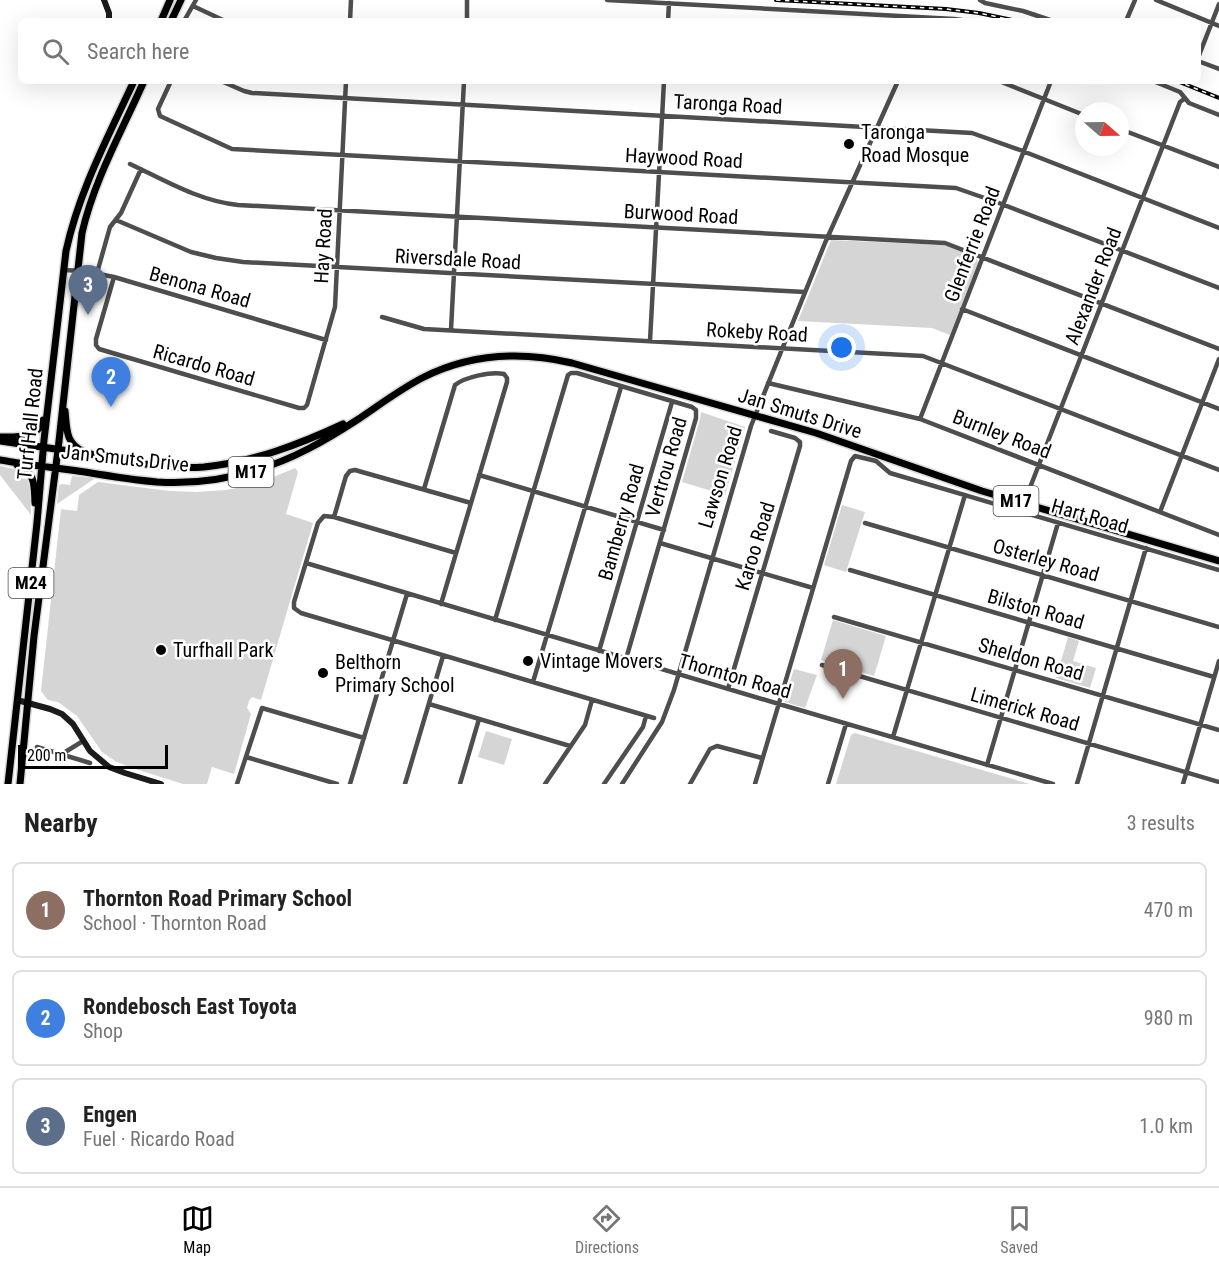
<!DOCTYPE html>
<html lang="en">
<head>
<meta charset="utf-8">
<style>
	body { margin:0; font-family:"Roboto Condensed",sans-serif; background:#f6f6f6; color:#222 }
	.compass { position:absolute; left:1075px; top:102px; width:54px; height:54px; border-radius:50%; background:#fff; box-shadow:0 6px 24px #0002; rotate:110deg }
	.scale { position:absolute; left:18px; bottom:15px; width:150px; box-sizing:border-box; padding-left:6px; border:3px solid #000; border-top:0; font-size:16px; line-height:21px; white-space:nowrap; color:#000; -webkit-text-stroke:4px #fff; paint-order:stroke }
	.you { position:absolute; left:842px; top:348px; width:21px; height:21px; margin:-15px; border:4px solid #fff; border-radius:50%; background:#1a73e8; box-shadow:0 0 0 9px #1a73e833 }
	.badge { display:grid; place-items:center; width:39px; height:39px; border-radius:50%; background:#000; color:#fff; font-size:20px; font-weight:700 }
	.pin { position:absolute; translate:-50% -50px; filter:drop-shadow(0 2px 3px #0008) }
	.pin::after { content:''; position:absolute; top:32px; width:21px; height:18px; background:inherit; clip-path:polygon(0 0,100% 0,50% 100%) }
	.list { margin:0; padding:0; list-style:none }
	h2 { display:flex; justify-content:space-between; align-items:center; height:78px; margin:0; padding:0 24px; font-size:26px }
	h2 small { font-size:20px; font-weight:400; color:#767676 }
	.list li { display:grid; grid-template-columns:39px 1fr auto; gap:18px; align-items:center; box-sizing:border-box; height:96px; margin:0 12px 12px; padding:0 12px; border:2px solid #e0e0e0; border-radius:9px }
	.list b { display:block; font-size:22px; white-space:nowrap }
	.list p { margin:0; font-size:20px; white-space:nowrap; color:#767676 }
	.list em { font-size:20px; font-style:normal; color:#767676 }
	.icon { flex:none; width:33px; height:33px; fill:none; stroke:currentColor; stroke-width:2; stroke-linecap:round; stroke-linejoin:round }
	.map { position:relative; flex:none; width:1219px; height:784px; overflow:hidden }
	.search { position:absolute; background:#fff; box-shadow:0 6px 24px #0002; left:18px; right:18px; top:18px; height:66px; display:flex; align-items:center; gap:15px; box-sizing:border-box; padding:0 21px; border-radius:9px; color:#767676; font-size:22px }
	.sheet { height:402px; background:#fff }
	nav { display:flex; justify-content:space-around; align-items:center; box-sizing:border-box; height:84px; border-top:2px solid #e0e0e0; background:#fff; font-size:16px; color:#767676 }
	nav a { display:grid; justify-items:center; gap:3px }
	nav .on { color:#000 }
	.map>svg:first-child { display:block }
	.green { fill:#d5d5d5 }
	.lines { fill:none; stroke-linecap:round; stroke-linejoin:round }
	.primary-casing { stroke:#dbdbdb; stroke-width:10 }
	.street { stroke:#4e4e4e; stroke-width:4.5 }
	.secondary { stroke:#1b1b1b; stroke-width:6 }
	.primary { stroke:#000; stroke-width:7 }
	.rail-casing { stroke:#000; stroke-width:4 }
	.rail { stroke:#fff; stroke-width:1.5; stroke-dasharray:4.5; stroke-linecap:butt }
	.poi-dot { fill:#000; stroke:#fff; stroke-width:2 }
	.labels { text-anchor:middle; stroke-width:5; stroke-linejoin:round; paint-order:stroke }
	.shield { fill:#fff; stroke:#4c4c4c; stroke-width:1.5 }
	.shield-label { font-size:18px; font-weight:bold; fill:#000 }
	.street-label { font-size:20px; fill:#000; stroke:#fff }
	.poi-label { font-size:20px; fill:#000; stroke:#fff; text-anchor:start }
</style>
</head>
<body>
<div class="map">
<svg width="1219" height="784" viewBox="0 0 1219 784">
	<rect width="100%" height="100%" fill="#fff"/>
	<path class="green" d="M831,240L942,245L949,246L976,257L978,263L950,335L932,328L798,321Z
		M701,412L745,427L725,495L682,482L700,419Z
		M0,466L19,470V478L26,479L30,482L31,515L0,475Z
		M295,468L298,472L286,514L313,523L261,700L252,697L249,701L247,708L251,714L234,774L212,767L207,784H183L129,767L115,761L102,752L77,716L58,702L48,700L41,691L61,509L77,511L79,495L98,482L170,491L196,492L226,490L257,484Z
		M72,476L93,478L94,479L57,504L59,485L62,484L70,485Z
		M842,505L865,512L846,572L824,565Z
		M833,620L886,636L874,676L821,660Z
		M1068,637L1079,641L1073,661L1096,668L1090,688L1056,678Z
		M794,669L817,675L805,708L785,702V697Z
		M486,731L512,739L504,765L478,757Z
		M855,733L1030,784H836L851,735Z"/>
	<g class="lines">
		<defs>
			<path id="primary" d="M161,21L170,0
				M171,21L181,0
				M65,411C67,429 65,443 84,452
				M0,437C16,437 38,439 43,420
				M0,441C30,446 60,449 90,454C128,461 166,470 204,467C253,462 298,445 343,424
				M0,460C28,465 57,468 85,472C109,476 133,480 157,482C190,484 224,480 256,470C292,460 326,440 357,420C378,406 399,390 422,378C469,354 521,351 572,363L816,433L982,491L1219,561
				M17,465C36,474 34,484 35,503
				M8,784L37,523L44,440L66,251C79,191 108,137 134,81
				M20,784L34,636L58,450L82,233C94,180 122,131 144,81"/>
		</defs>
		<use href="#primary" class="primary-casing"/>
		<path class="street" d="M607,0L954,19L969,21
			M980,0L985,3L1023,11L1053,21
			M1156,0L1219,26
			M193,6L225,21
			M184,21L196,0
			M350,21L351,0
			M467,21V0
			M668,21L669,3
			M1126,21L1135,0
			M1198,58L1219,4
			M1198,61L1219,69
			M171,81L158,109L160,116L232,149L956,188L999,203L1219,288
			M221,81L244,91L252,93L972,133L1020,150L1219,228
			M999,81L1084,115
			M1153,81L1180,92L1189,103L1219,115
			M1120,129L1219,167
			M130,164C164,180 199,201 238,205L945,243L1219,349
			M116,220L191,252L216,258L243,262L805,292
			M63,270L84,271L114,277L326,340
			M97,273L110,227L121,213L141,169
			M114,277L96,339V345L99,349L299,408H304L307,405L335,307L346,81
			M962,309L1219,409
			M382,317L424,329L923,356L1219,470
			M451,330L464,81
			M650,341L664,81
			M768,383L920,419L1219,535
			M920,419L1051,81
			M479,475L664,530
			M1031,485L1180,102L1184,99
			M424,489L455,385C465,377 492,371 504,374L507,378V382L441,604
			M1160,512L1219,359
			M334,517L346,476L350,471L355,470L471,503
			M865,523L1219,627
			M660,543L813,588
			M456,553L334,517L324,516L318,523L294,602V608L301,613L654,718
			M306,563L779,704L1053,784
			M850,570L1214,677
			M834,617L1219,730
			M495,620L568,375L571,373H577L692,407L696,410V418L626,659
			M599,651L672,402
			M822,665L1219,782
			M533,682L621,387
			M728,689L800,446V442L795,438L771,431
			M429,704L570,746
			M893,737L965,495
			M37,747L90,763
			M62,754L83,741
			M246,757L337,784
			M987,765L1058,523
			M237,784L262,708L364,738
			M350,784L407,594
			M405,784L443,656
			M460,784L479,719
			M545,784L585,725L592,700
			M604,784L643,727L646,716
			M622,784L662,722L674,690L751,426L825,243L898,81
			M690,784L710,749L717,746L762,758
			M755,784L851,461L855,456L876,461L890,473L1219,570
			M828,784L846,724
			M1077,784L1146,548
			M1183,784L1219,661"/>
		<path class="secondary" d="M104,0L109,13V21
			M17,700L50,709L62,714L73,724L90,751L109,767L125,773L161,784"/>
		<use href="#primary" class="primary"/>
		<defs>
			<path id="rail" d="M776,0L946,9L979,13L1017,21
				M1177,81L1219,98"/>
		</defs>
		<use href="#rail" class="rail-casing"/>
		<use href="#rail" class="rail"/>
	</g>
	<g class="poi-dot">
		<circle cx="849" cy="144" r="6"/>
		<circle cx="161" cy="650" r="6"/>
		<circle cx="528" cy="661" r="6"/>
		<circle cx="323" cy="673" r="6"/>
	</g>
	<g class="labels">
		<g class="shield">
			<rect x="228.5" y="457" width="45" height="30" rx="4.5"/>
			<rect x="993.5" y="486" width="45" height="30" rx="4.5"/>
			<rect x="8.5" y="568" width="45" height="30" rx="4.5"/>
		</g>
		<g class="shield-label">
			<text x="251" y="478">M17</text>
			<text x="1016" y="507">M17</text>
			<text x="31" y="589">M24</text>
		</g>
		<g class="street-label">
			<text transform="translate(728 104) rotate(3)" y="7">Taronga Road</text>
			<text transform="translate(684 158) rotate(3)" y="7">Haywood Road</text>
			<text transform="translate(681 214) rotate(3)" y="7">Burwood Road</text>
			<text transform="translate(972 244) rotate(-69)" y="7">Glenferrie Road</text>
			<text transform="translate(323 246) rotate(-87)" y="7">Hay Road</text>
			<text transform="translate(458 259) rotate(3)" y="7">Riversdale Road</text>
			<text transform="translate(1093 286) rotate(-69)" y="7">Alexander Road</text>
			<text transform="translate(200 287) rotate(16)" y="7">Benona Road</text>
			<text transform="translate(757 332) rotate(3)" y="7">Rokeby Road</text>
			<text transform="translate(204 365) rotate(16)" y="7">Ricardo Road</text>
			<text transform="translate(800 413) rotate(17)" y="7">Jan Smuts Drive</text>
			<text transform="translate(30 424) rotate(-84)" y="7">Turf Hall Road</text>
			<text transform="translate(1002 434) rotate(21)" y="7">Burnley Road</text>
			<text transform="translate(125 458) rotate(6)" y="7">Jan Smuts Drive</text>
			<text transform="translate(666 467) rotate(-74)" y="7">Vertrou Road</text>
			<text transform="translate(720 477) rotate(-73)" y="7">Lawson Road</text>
			<text transform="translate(1090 516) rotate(16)" y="7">Hart Road</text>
			<text transform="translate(621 522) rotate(-74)" y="7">Bamberry Road</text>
			<text transform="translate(755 546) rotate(-73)" y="7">Karoo Road</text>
			<text transform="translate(1046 560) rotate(16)" y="7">Osterley Road</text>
			<text transform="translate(1036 609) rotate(16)" y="7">Bilston Road</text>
			<text transform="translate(1031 659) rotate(16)" y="7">Sheldon Road</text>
			<text transform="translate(735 676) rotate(16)" y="7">Thornton Road</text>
			<text transform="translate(1025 709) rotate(16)" y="7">Limerick Road</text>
		</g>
		<g class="poi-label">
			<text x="861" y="139">Taronga<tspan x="861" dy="23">Road Mosque</tspan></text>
			<text x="173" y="657">Turfhall Park</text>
			<text x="540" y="668">Vintage Movers</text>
			<text x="335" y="669">Belthorn<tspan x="335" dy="23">Primary School</tspan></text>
		</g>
	</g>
</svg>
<svg class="compass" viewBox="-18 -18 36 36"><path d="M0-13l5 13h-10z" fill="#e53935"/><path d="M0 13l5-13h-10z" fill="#767676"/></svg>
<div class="scale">200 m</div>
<div class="you"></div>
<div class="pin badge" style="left:843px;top:699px;background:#8d6e63">1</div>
<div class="pin badge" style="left:111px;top:407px;background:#3f7fe0">2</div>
<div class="pin badge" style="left:88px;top:315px;background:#5c6f8a">3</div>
<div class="search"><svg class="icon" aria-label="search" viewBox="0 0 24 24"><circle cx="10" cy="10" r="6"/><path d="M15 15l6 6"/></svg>Search here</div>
</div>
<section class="sheet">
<h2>Nearby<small>3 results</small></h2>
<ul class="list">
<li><span class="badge" style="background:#8d6e63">1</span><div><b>Thornton Road Primary School</b><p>School · Thornton Road</p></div><em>470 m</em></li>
<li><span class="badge" style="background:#3f7fe0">2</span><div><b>Rondebosch East Toyota</b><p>Shop</p></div><em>980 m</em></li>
<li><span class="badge" style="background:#5c6f8a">3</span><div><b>Engen</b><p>Fuel · Ricardo Road</p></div><em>1.0 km</em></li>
</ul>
</section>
<nav>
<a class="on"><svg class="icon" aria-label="map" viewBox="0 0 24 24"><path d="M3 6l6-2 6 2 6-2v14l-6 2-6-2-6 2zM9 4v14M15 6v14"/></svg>Map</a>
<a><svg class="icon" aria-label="directions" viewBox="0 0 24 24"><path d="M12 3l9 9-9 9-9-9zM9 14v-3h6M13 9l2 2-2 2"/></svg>Directions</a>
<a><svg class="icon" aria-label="saved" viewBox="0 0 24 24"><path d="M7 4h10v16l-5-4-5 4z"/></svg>Saved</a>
</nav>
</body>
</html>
